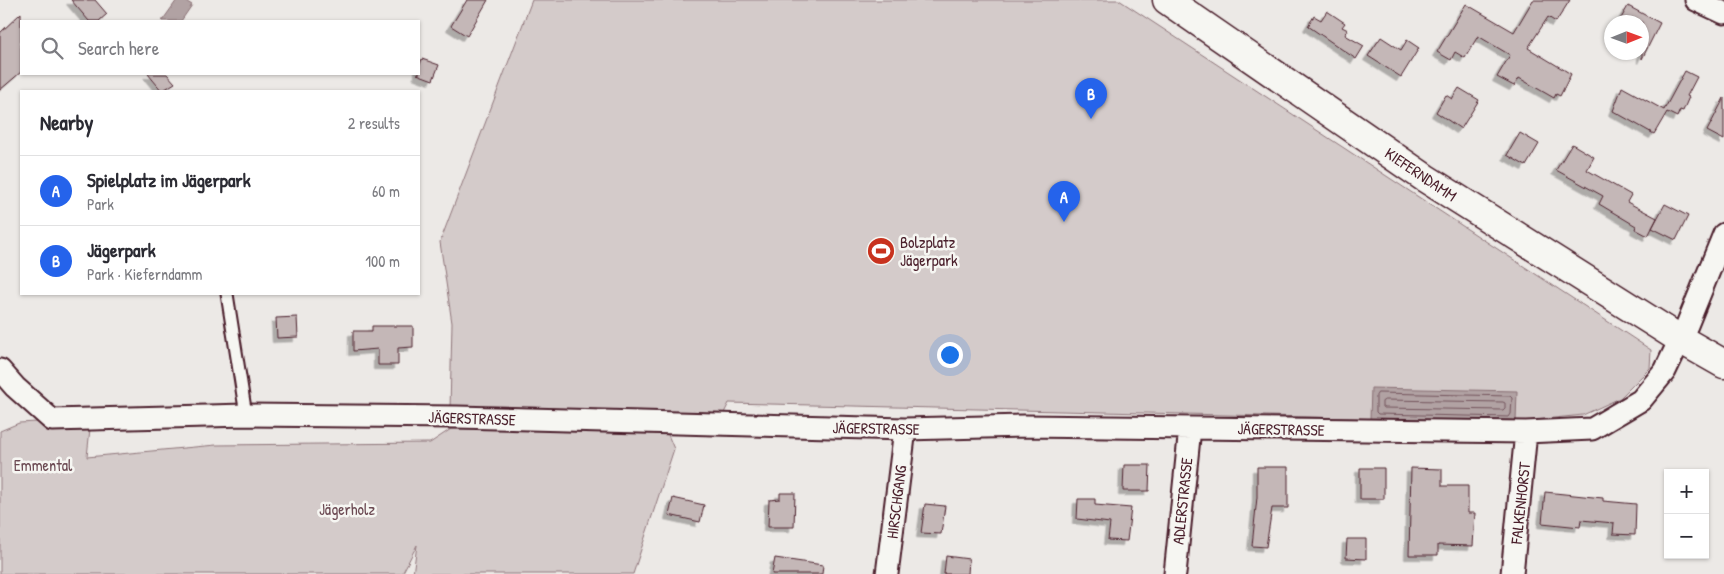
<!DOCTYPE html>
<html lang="en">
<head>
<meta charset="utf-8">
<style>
	body { margin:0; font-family:"Patrick Hand",sans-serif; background:#f2f2f3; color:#2b2b33 }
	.controls { position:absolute; right:15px; bottom:15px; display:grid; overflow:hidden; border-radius:0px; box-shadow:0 1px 4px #0004 }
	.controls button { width:45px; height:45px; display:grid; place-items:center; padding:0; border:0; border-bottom:1px solid #e1e1e2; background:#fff; color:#2b2b33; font:25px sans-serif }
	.compass { position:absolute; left:1604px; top:15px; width:45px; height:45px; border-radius:50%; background:#fff; box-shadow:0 1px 4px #0004; rotate:89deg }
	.you { position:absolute; left:949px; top:354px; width:18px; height:18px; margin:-12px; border:4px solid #fff; border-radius:50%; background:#1a73e8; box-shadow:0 0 0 8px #1a73e833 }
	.badge { display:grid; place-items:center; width:32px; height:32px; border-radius:50%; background:#2563eb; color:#fff; font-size:16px; font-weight:700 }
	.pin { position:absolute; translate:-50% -41px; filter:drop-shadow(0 1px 2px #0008) }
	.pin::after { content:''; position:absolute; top:26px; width:18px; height:15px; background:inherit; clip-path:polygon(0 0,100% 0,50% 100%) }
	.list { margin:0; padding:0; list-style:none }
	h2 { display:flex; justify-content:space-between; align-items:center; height:65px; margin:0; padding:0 20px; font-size:21px }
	h2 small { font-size:16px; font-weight:400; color:#7c7c81 }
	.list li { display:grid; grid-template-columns:32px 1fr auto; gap:15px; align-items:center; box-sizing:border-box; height:70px; padding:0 20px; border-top:1px solid #e1e1e2 }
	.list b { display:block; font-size:19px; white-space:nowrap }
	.list p { margin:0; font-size:16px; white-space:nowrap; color:#7c7c81 }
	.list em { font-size:16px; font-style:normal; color:#7c7c81 }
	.icon { flex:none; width:28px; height:28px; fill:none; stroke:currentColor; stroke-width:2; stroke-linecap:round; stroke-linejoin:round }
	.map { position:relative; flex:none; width:1724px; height:574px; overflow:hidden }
	.search { position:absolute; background:#fff; box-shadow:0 1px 4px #0004; left:20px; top:20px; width:400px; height:55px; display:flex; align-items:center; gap:12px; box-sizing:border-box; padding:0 18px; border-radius:0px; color:#7c7c81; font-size:19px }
	.panel { position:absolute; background:#fff; box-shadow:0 1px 4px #0004; left:20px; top:90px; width:400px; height:205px; border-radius:0px }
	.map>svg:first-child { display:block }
	.green { fill:#d4cbca; stroke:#8f757a }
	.water { fill:#b1a2a3; stroke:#886e73 }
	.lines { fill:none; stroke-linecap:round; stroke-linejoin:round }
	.shore { stroke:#73535b; stroke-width:1 }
	.building { fill:#c4b7b7; stroke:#4a1f2b; filter:url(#shadow) }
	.service-casing { stroke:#4a1f2b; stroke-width:15 }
	.minor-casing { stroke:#4a1f2b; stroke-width:25 }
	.tertiary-casing { stroke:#4a1f2b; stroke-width:31 }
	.service { stroke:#f6f6f2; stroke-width:11 }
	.minor { stroke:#f6f6f2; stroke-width:21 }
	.tertiary { stroke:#f6f6f2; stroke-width:28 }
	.labels { text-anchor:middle; stroke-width:5; stroke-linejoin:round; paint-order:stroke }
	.street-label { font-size:16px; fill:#4a1f2b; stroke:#f6f6f2 }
	.poi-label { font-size:16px; fill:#4a1f2b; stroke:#f6f6f2; text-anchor:start }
	.park-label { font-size:16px; fill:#6c4a53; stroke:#f6f6f2 }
</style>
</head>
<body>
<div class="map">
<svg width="1724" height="574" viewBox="0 0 1724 574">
	<defs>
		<filter id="shadow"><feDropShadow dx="-4.5" dy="4.5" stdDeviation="0" flood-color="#0004"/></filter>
	</defs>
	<rect width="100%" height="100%" fill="#ece9e6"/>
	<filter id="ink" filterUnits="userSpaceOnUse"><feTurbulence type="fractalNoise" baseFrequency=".02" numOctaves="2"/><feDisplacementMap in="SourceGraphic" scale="10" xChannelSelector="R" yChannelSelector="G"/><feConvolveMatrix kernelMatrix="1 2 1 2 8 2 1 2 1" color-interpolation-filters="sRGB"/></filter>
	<g filter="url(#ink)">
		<path class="green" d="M532,0H1119L1651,350L1650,368L1620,398L1583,415L1516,422L729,403L722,417L450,410L452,323L440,242Z
			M91,419L87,457L216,445L430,443L451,429L542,428L666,430L674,449L633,574H413L417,545L402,574H0V431L19,423Z"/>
		<path class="water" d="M177,0H184L192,5L181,21H162Z
			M1371,388L1517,391L1516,422L1370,419Z"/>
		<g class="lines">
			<path class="shore" d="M1378,393L1510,396L1512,398L1511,414L1509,417L1378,414L1376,412V396Z
				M1385,400L1503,402L1505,403V408L1503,410L1384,408L1382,407V402Z"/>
		</g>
		<path class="building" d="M71,0H95L107,14L99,21H89Z
			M467,0H488L467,36L451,26Z
			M1533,0H1570L1556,22L1548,17L1528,48L1571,74L1560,96L1556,94L1554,98L1519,78L1514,86L1497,77L1510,55L1478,36L1465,58L1455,52L1451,60L1437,52L1466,4L1514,32Z
			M1628,6L1660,23L1642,59V22H1619Z
			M1327,11L1345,23L1342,27L1348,30L1345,35L1364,46L1356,59L1308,26L1314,16L1321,20Z
			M21,13V72L0,90V33Z
			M1381,37L1401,50L1407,40L1419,48L1401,77L1368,56Z
			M422,59L439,65L433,80L417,74H419V67Z
			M1685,71L1697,77L1687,96L1689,97L1683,111L1680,110L1677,117L1667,112L1654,134L1613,111L1622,87L1664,110Z
			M148,74H167L175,83L162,91Z
			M1459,88L1479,100L1461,129L1436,112L1446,95L1452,99Z
			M1724,98V140L1707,131Z
			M1520,133L1539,144L1526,166L1507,155Z
			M1572,144L1594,157L1587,170L1631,195L1627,202L1657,218L1648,236L1635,229L1636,226L1599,204L1603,196L1556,170Z
			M1665,204L1688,216L1676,240L1652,228Z
			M297,317L298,337L277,338L276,318Z
			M372,326H413V347L398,348V365H378V349L353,351V331H372Z
			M1124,465H1150L1149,491H1123Z
			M1257,467H1288V508H1272L1266,547L1252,546L1257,497Z
			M1360,468H1384V499H1360Z
			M1411,468L1442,469V486H1468V513H1475L1473,546L1438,545V555H1409Z
			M1545,492L1603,498V501L1636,504L1635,535L1613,534L1614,523L1581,520L1580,527L1542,523Z
			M780,493H795L794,527H768L769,500L780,499Z
			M673,498L704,505L700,522L669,515Z
			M1078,499H1095V505L1131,508L1127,541L1108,540L1110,523L1077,519Z
			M925,504L945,506L941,534L921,533Z
			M1347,539H1366V559L1346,558Z
			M946,556L969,559L968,574H944Z
			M775,558L823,565L822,574H772Z"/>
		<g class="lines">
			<defs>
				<path id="service" d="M227,294L246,415"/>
				<path id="minor" d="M1696,0L1724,13
					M0,370L15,387L52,420L246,415L457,417L905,429L1024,426L1526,432L1592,429L1641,400L1665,371L1687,325L1724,234
					M887,574L905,429
					M1175,574L1190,428
					M1512,574L1526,432"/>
				<path id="tertiary" d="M1167,0L1425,178L1680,339L1724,364"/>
			</defs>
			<use href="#service" class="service-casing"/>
			<use href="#minor" class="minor-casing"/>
			<use href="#tertiary" class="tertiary-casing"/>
			<use href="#service" class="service"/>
			<use href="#minor" class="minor"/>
			<use href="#tertiary" class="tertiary"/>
		</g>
	</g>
	<defs>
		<symbol id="stadium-disc" viewBox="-11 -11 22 22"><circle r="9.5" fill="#c8321e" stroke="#f6f6f2"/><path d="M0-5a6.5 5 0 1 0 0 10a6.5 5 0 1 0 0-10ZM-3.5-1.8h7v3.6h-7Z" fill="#fff"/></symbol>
	</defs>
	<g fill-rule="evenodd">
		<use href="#stadium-disc" x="865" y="235" width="32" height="32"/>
	</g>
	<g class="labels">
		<g class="street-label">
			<text transform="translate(1421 174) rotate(34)" y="6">KIEFERNDAMM</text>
			<text transform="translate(472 418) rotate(2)" y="6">JÄGERSTRASSE</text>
			<text transform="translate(876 428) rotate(1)" y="6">JÄGERSTRASSE</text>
			<text transform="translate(1281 429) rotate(1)" y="6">JÄGERSTRASSE</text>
			<text transform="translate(1182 501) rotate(-84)" y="6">ADLERSTRASSE</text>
			<text transform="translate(896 502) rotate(-83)" y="6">HIRSCHGANG</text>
			<text transform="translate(1520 503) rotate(-84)" y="6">FALKENHORST</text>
		</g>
		<g class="poi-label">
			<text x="900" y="248">Bolzplatz<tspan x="900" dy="18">Jägerpark</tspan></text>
		</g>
		<g class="park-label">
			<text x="43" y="471">Emmental</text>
			<text x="347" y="515">Jägerholz</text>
		</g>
	</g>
</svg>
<div class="controls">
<button>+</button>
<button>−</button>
</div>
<svg class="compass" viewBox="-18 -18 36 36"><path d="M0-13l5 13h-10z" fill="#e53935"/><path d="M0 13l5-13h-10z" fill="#7c7c81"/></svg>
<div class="you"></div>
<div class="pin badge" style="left:1064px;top:222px">A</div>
<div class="pin badge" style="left:1091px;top:119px">B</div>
<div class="search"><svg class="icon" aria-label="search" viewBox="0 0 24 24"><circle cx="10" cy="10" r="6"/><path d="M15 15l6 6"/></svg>Search here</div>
<section class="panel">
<h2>Nearby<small>2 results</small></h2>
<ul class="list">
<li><span class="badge">A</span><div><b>Spielplatz im Jägerpark</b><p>Park</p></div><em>60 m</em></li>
<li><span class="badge">B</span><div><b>Jägerpark</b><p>Park · Kieferndamm</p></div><em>100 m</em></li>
</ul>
</section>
</div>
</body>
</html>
